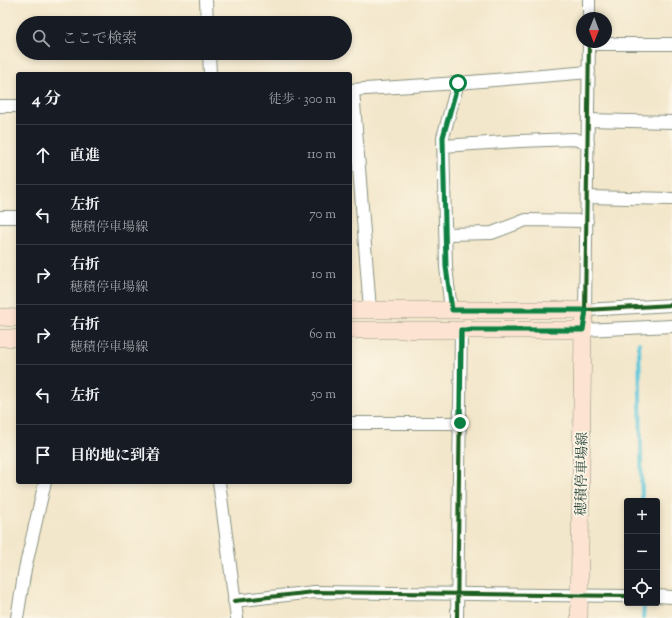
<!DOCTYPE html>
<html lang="ja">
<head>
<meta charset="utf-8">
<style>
	body { margin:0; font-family:"Sorts Mill Goudy","Noto Serif JP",serif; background:#20242c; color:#f1f3f6 }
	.controls { position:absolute; right:12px; bottom:12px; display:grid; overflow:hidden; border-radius:4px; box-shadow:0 2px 6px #0003 }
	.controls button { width:36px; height:36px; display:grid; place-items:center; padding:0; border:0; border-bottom:1px solid #363941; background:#171b24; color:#f1f3f6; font:20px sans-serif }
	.compass { position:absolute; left:576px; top:12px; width:36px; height:36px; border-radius:50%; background:#171b24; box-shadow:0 2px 6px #0003; rotate:181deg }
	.stop { position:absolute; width:12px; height:12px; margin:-9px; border:3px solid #0b8043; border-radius:50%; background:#fff }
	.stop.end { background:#0b8043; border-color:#fff; box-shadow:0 1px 4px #0008 }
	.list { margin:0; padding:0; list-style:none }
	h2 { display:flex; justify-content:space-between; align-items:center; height:52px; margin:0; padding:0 16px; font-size:17px }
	h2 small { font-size:13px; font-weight:400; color:#9ea1a6 }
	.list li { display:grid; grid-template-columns:26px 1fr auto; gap:12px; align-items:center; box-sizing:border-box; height:60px; padding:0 16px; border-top:1px solid #363941 }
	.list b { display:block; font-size:15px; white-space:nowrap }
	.list p { margin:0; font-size:13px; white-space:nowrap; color:#9ea1a6 }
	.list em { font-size:13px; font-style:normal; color:#9ea1a6 }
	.icon { flex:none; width:22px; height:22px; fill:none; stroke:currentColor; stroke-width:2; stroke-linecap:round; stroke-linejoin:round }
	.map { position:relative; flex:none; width:672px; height:618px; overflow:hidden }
	.search { position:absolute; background:#171b24; box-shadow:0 2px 6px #0003; left:16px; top:16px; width:336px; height:44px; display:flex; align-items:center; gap:10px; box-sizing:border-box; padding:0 14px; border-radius:22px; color:#9ea1a6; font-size:15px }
	.panel { position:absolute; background:#171b24; box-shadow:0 2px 6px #0003; left:16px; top:72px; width:336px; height:412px; border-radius:4px }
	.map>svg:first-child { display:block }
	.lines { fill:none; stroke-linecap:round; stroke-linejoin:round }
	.stream { stroke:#5fc7dc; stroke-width:4 }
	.minor-casing { stroke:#899280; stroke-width:14 }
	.secondary-casing { stroke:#899280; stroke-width:18 }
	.minor { stroke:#fff; stroke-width:12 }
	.secondary { stroke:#fde3d1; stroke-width:17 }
	.cycleway-casing { stroke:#fcf5e5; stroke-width:6 }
	.cycleway { stroke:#1b5e20; stroke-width:4 }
	.route { stroke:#0b8043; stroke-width:5 }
	.labels { text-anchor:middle; stroke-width:3.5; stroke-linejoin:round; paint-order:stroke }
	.street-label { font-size:14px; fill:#1f3d34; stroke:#fcf5e5 }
</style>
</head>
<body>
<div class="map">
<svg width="672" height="618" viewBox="0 0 672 618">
	<rect width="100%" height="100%" fill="#fcf5e5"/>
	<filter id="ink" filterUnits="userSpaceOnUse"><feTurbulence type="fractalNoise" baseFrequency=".025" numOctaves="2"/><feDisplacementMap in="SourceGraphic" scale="8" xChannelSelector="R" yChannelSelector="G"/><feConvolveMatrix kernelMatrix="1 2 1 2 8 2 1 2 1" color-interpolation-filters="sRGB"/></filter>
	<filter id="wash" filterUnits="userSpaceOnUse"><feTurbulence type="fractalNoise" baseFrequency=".012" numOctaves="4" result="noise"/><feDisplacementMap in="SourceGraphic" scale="16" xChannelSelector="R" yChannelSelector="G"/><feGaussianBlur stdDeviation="0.9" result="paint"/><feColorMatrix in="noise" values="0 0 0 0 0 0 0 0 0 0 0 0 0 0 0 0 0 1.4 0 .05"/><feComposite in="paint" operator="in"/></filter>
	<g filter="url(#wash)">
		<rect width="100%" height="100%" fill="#f3e7cb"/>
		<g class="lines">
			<path class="stream" d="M639,343L642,501
				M643,618L644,603"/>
		</g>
	</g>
	<g filter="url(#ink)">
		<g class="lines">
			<defs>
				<path id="minor" d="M206,0L207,23
					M589,18V0
					M589,42L585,310L672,305
					M589,44H672
					M209,53L210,74
					M350,90L458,83L589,72
					M353,90L370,310
					M0,106H18
					M588,120L672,122
					M443,146L520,141L574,139L588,143
					M587,197L672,199
					M0,217H18
					M446,234L492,233L526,220L587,221
					M451,310L446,267L443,137L458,83
					M583,330L672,326
					M350,423H460
					M219,482L237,618
					M657,596L672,597
					M234,601L314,592L627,596
					M17,618L25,569L45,482
					M457,618L461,330"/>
				<path id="secondary" d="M350,310H585L583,330L579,618
					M0,317L18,318
					M350,330H583
					M0,338H18"/>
			</defs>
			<use href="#minor" class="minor-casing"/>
			<use href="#secondary" class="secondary-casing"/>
			<use href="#minor" class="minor"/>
			<use href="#secondary" class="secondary"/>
			<defs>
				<path id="cycleway" d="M589,42L585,310L672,305
					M234,601L314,592L627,596
					M457,618L461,330"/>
			</defs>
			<use href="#cycleway" class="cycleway-casing"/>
			<use href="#cycleway" class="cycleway"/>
		</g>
	</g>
	<g class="lines" filter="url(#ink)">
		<path class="route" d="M458,83L443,137L446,267L452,310H586L583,330H461L460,423"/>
	</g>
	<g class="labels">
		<g class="street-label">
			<text transform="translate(581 474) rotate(-89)" y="5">穂積停車場線</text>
		</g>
	</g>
</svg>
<div class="controls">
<button>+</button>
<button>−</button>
<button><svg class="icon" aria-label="locate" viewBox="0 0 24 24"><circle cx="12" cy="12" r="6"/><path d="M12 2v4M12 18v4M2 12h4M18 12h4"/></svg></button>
</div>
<svg class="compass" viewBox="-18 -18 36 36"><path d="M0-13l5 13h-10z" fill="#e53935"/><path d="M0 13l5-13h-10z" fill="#9ea1a6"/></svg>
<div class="stop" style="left:458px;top:83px"></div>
<div class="stop end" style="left:460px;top:423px"></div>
<div class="search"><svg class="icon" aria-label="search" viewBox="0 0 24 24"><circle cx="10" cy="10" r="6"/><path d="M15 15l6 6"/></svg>ここで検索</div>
<section class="panel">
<h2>4 分<small>徒歩 · 300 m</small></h2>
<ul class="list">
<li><svg class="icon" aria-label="ahead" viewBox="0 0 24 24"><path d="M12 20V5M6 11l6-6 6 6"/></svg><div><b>直進</b></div><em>110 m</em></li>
<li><svg class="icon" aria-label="left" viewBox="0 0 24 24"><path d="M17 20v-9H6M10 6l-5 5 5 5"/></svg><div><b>左折</b><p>穂積停車場線</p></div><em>70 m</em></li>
<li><svg class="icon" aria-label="right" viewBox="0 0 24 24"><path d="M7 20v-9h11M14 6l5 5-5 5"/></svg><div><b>右折</b><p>穂積停車場線</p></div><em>10 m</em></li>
<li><svg class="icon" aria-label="right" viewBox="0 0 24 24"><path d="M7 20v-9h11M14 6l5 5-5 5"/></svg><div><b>右折</b><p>穂積停車場線</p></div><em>60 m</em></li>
<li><svg class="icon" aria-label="left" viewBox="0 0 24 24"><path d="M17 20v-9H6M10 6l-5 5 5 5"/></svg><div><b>左折</b></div><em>50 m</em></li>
<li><svg class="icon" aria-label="arrive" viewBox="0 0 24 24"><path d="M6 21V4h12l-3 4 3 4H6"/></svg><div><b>目的地に到着</b></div></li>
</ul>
</section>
</div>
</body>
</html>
